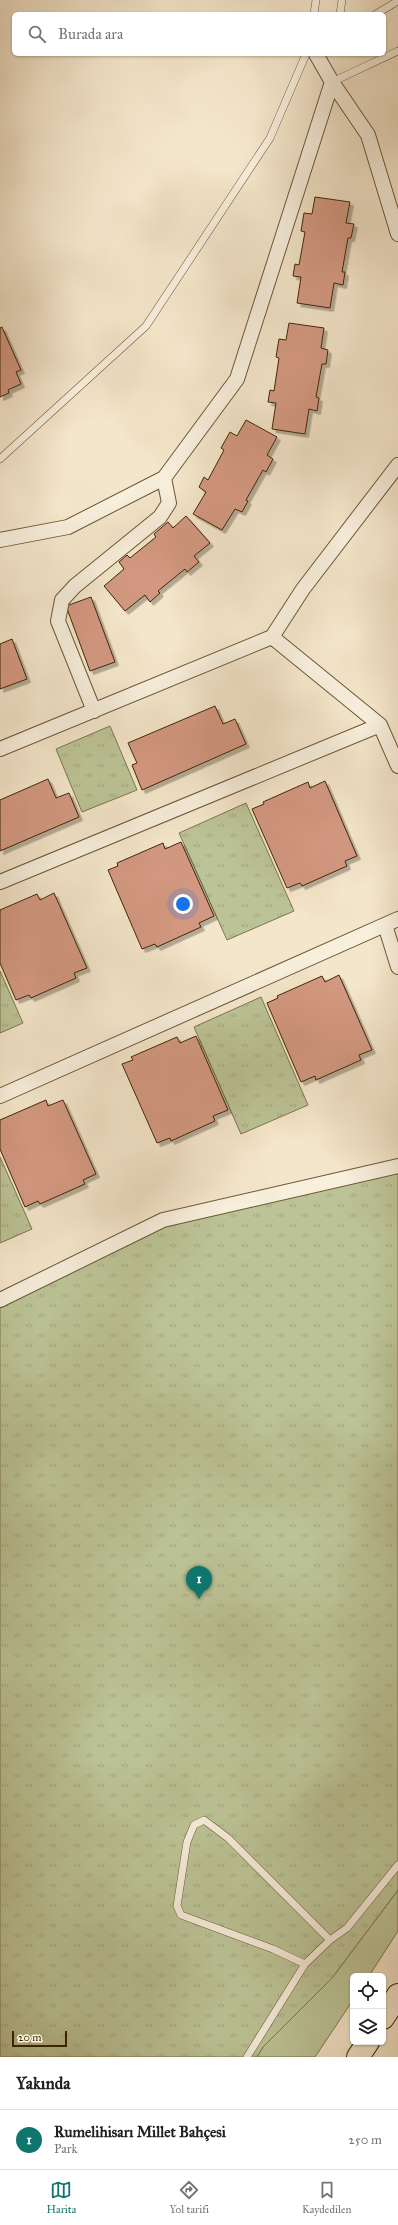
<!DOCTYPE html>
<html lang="tr">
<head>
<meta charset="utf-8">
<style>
	body { margin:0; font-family:"IM FELL Great Primer",serif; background:#f6f6f6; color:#202124 }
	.controls { position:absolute; right:12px; bottom:12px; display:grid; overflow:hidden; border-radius:6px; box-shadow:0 1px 3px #0004 }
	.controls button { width:36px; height:36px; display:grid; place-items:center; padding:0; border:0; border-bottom:1px solid #e0e0e0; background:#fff; color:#202124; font:20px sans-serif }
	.scale { position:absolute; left:12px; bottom:10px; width:55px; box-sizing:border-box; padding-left:4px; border:2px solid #3d2703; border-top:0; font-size:11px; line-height:14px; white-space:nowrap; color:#3d2703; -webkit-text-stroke:3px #f8efdd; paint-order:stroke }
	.you { position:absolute; left:183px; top:904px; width:14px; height:14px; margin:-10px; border:3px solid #fff; border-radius:50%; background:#1a73e8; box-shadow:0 0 0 6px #1a73e833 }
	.badge { display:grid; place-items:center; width:26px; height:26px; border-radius:50%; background:#0f766e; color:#fff; font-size:13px; font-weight:700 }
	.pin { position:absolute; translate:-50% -33px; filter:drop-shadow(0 1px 2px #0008) }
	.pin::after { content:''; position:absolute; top:21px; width:14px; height:12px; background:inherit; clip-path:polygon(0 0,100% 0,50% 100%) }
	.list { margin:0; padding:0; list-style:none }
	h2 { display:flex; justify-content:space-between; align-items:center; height:52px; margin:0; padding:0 16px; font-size:17px }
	h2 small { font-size:13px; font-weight:400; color:#757577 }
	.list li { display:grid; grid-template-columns:26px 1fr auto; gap:12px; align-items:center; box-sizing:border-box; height:60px; padding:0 16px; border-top:1px solid #e0e0e0 }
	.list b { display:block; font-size:15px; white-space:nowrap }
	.list p { margin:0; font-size:13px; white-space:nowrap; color:#757577 }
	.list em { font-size:13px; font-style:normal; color:#757577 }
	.icon { flex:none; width:22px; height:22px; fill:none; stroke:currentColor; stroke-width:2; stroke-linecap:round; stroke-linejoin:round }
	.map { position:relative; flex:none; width:398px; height:2057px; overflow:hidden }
	.search { position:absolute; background:#fff; box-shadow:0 1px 3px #0004; left:12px; right:12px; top:12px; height:44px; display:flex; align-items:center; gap:10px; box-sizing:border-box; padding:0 14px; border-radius:6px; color:#757577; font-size:15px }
	.sheet { height:112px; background:#fff }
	nav { display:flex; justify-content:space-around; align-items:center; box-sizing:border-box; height:56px; border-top:1px solid #e0e0e0; background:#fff; font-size:11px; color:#757577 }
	nav a { display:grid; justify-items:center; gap:2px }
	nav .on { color:#0f766e }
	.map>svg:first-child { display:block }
	.grass { fill:#bcc497; stroke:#7c764d }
	.park { fill:url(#park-tufts); stroke:#7c764d }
	.building { fill:#d39881; stroke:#3d2703; filter:url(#shadow) }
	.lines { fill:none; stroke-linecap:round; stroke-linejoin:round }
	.lane-casing { stroke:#6b5735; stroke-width:8 }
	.street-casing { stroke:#6b5735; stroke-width:16 }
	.primary-casing { stroke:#3d2703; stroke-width:24 }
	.lane { stroke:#f8efdd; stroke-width:7 }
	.street { stroke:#f8efdd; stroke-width:14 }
	.primary { stroke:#f4e6cb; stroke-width:22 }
</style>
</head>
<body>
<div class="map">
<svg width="398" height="2057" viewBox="0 0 398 2057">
	<defs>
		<pattern id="park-tufts" width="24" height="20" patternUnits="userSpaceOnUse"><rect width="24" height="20" fill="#bcc497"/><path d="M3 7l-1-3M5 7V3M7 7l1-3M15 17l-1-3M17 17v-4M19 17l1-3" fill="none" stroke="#a2a880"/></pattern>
		<filter id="shadow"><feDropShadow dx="3.5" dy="3.5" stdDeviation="0" flood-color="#0004"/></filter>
	</defs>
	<rect width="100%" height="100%" fill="#f4e6cb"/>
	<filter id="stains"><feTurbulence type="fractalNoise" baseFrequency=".005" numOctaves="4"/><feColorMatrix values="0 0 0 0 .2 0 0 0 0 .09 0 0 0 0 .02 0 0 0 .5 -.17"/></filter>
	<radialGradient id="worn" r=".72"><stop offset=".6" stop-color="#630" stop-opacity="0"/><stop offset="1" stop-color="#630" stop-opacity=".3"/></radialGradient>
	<path class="grass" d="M398,1890V1931L369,1976H353V2000L315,2057H257L263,2047L332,1978Z"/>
	<path class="park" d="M110,726L137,790L82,812L56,749Z
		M246,803L294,911L227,940L179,833Z
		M0,971L23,1023L0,1033Z
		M261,997L308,1105L241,1134L194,1027Z
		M0,1157L32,1229L0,1243Z
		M398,1173V1890L332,1978L263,2047L257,2057H0V1307L172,1223Z"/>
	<path class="building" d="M315,197L350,202L346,223L354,224L351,238H348L342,272H345L343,285L334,283L330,308L297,303L301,277L293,276L295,264L299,265L305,232L301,231L304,213L312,214Z
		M289,323L324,328L321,348L328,350L326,364H322L316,397L319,398L317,411L309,409L305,434L272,429L276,403L268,402L270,390L274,391L279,358L276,357L279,339L286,340Z
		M2,327L21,370L16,372L21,384L8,390L9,393L0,397V328Z
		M246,420L277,437L267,455L273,459L266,472L263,470L246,500L248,501L242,512L235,509L222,530L193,514L206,492L199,487L204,477L208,480L224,450L221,448L230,432L237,436Z
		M186,516L210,543L194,556L199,562L187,572L185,569L158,591L160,593L150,602L145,595L125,611L104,586L124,569L119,562L127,555L130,558L156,537L154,534L168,522L173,528Z
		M91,597L115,662L90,671L66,606Z
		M12,639L27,679L0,689V644Z
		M215,706L223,724L235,719L246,744L142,790L132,765L137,763L128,743Z
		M48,779L56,798L69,793L79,817L0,851V800Z
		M325,781L357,856L345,861L347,866L302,886L300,883L287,888L252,809L264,804L263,802L308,782L310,788Z
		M181,842L214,916L199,923L201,927L157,947L155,944L142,949L108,870L118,866L117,863L163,843L165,849Z
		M54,893L87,968L74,973L76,978L31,998L29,995L16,1000L0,963V910L37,894L40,900Z
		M339,975L372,1050L359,1055L361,1060L316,1080L315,1076L301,1082L267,1003L278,998L277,996L322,976L325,982Z
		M196,1036L228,1110L213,1116L215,1121L171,1141L170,1138L157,1143L122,1064L133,1060L131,1057L177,1037L180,1043Z
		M46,1100L48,1106L63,1100L96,1174L83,1180L85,1184L40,1204L38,1201L25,1207L0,1149V1120Z"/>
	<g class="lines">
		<defs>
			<path id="lane" d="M314,14L316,0
				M340,14L342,0
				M376,14L398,1
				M332,82L398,51
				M0,459L146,326L270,138L306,54
				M305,1964L273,1949L181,1915L177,1906L187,1842L194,1825L204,1820L228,1838L330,1940
				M247,2057L305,1964L330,1940L347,1928L398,1865"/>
			<path id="street" d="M316,54L332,82L368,135L398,234
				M398,465L303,589L272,637L380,725L398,766
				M0,540L68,527L164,478L237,379L332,82
				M94,711L58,621L62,600L75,586L160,517L169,503L164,478
				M0,749L272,637
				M0,882L380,725
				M385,925L398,967
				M0,1096L398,919
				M0,1300L163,1220L398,1166"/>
			<path id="primary" d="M383,2018L398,1995
				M358,2057L368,2042"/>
		</defs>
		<use href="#lane" class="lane-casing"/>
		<use href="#street" class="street-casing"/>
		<use href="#primary" class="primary-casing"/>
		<use href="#lane" class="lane"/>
		<use href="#street" class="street"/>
		<use href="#primary" class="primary"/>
	</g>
	<rect width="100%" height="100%" filter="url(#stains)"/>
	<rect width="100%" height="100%" fill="url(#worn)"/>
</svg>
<div class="controls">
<button><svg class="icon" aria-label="locate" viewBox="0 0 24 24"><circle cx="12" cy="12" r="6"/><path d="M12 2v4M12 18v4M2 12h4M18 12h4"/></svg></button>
<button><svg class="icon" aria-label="layers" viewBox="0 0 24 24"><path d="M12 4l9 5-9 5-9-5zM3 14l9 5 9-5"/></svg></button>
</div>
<div class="scale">20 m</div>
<div class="you"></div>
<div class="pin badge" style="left:199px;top:1599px">1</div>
<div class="search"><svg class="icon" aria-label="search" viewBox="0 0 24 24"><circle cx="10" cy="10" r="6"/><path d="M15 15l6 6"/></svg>Burada ara</div>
</div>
<section class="sheet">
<h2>Yakında<small></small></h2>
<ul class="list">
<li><span class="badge">1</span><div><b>Rumelihisarı Millet Bahçesi</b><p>Park</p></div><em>250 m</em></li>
</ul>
</section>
<nav>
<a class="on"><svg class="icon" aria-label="map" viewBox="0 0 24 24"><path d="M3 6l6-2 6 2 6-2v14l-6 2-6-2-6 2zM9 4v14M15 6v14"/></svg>Harita</a>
<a><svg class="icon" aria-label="directions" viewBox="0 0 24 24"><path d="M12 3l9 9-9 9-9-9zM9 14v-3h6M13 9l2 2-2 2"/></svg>Yol tarifi</a>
<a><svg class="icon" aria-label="saved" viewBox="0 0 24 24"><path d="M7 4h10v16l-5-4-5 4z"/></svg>Kaydedilen</a>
</nav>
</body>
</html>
